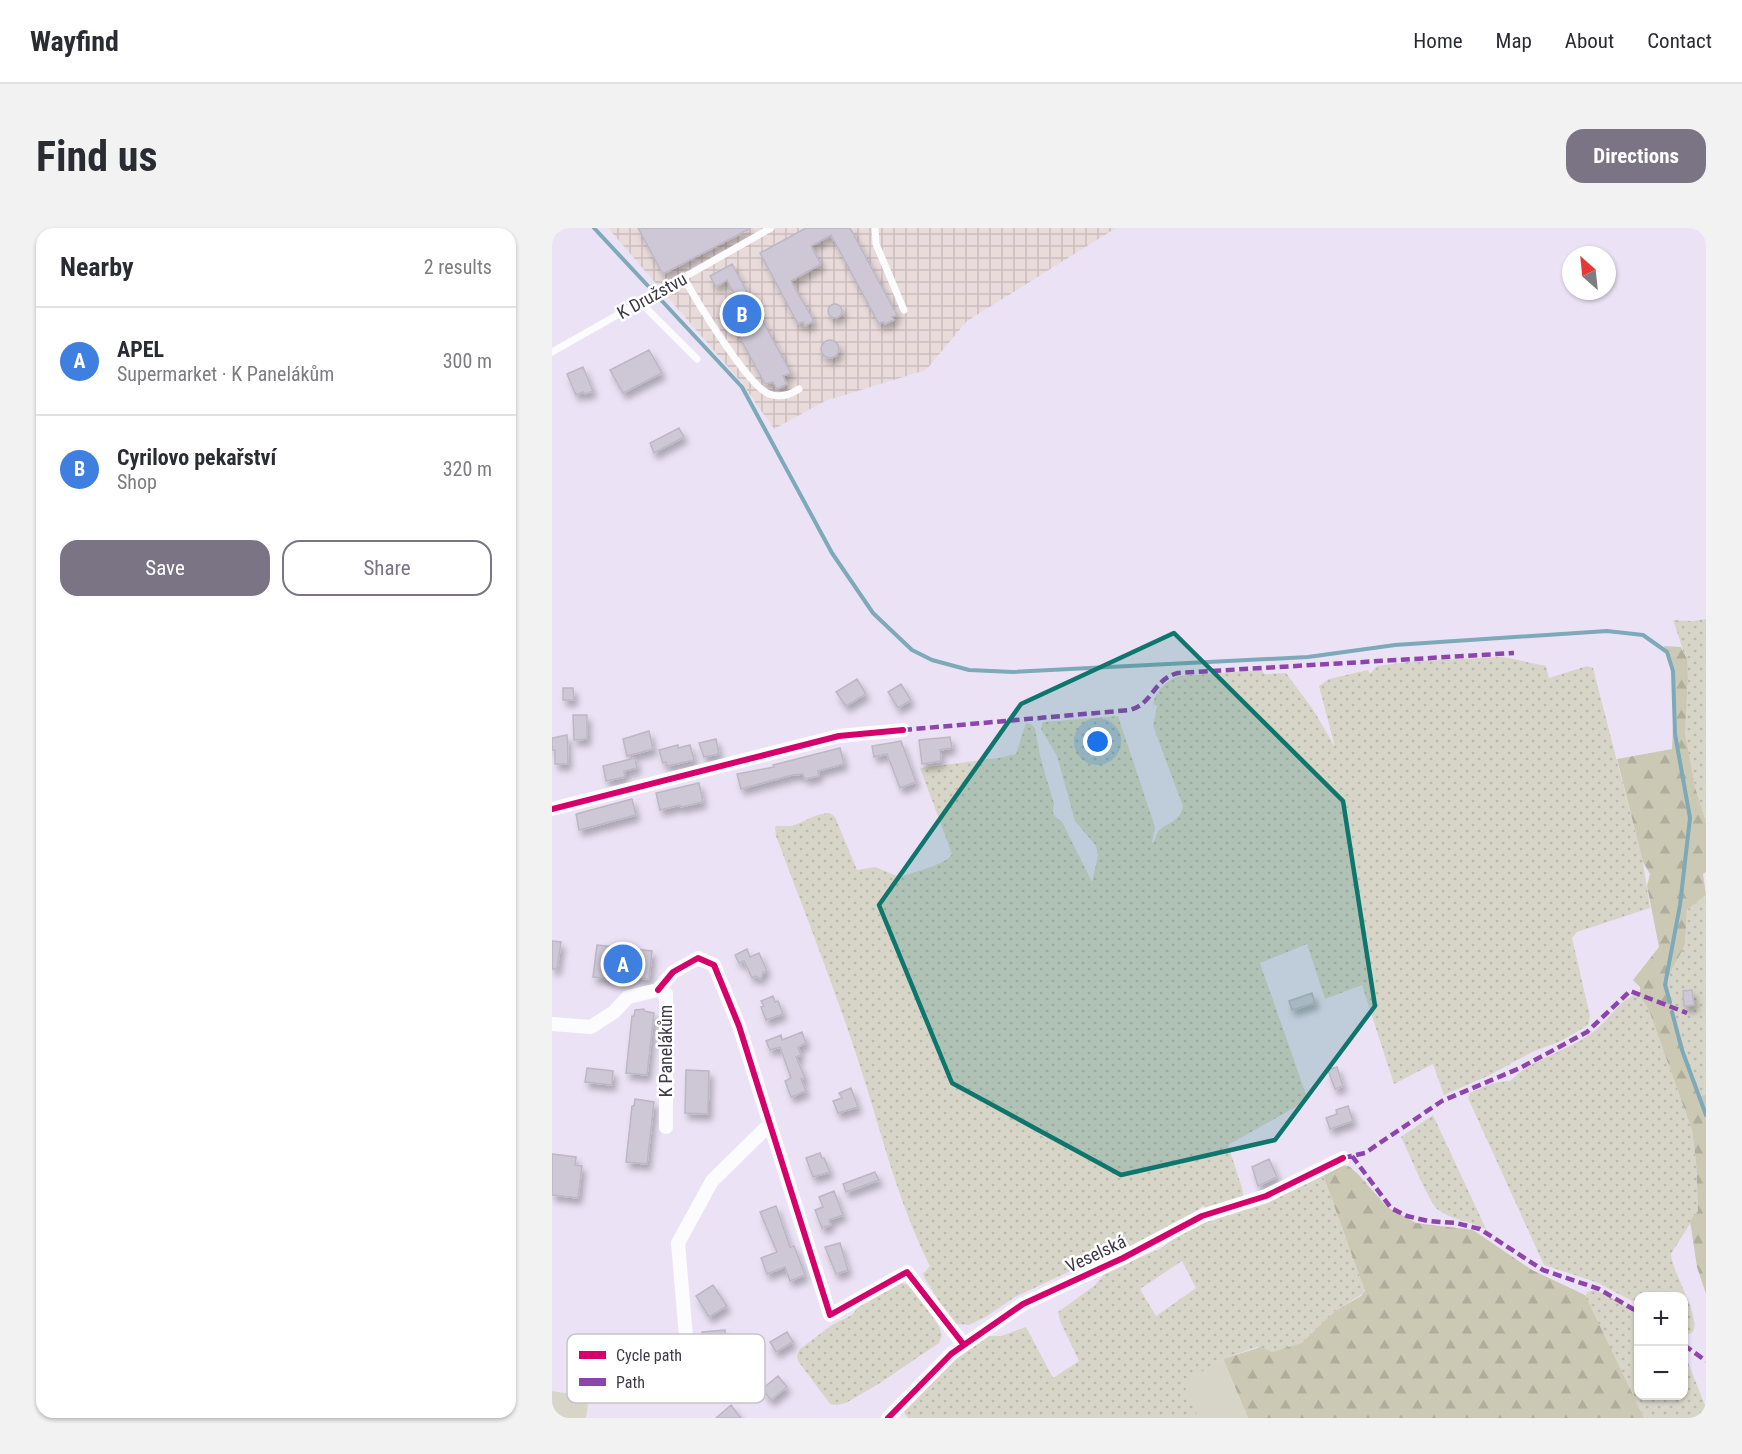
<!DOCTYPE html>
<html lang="en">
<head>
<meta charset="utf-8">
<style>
	body { margin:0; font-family:"Roboto Condensed",sans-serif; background:#f2f2f3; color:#2b2b33 }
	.controls { position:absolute; right:18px; bottom:18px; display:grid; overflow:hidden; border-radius:12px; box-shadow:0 2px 4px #0004 }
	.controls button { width:54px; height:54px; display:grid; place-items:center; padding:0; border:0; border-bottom:2px solid #e1e1e2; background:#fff; color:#2b2b33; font:30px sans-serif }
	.compass { position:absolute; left:1010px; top:18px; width:54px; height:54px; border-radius:50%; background:#fff; box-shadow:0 2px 4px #0004; rotate:333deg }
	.you { position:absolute; left:546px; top:514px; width:21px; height:21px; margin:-15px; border:4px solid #fff; border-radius:50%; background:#1a73e8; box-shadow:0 0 0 9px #1a73e833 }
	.badge { display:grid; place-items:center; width:39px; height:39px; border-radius:50%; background:#7b7484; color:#fff; font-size:20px; font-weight:700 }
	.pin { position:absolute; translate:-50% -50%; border:3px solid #fff; box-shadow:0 2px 6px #0006 }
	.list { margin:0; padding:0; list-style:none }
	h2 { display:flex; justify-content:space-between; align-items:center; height:78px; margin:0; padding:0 24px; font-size:26px }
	h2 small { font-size:20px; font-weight:400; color:#7c7c81 }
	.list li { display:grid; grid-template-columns:39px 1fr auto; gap:18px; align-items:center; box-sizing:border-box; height:108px; padding:0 24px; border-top:2px solid #e1e1e2 }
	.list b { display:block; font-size:22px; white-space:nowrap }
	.list p { margin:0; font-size:20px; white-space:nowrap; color:#7c7c81 }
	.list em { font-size:20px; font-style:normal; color:#7c7c81 }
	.actions { display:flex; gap:12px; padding:18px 24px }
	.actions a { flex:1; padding:14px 0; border:2px solid #7b7484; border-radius:18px; text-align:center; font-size:21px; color:#7b7484 }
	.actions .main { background:#7b7484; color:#fff }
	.map { position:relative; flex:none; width:1154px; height:1190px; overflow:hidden; border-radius:18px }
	header { display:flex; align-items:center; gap:36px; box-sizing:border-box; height:84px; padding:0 30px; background:#fff; border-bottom:2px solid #e1e1e2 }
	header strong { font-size:28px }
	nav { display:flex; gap:33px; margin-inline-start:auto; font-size:21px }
	.intro { display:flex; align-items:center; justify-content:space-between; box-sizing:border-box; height:144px; padding:0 36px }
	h1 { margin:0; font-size:42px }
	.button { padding:15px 27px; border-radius:18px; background:#7b7484; color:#fff; font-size:21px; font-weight:700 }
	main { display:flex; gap:36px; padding:0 36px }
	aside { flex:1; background:#fff; border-radius:18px; box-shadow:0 2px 4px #0004 }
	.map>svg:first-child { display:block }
	.industrial { fill:url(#industrial-grid) }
	.grass { fill:url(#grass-dots); fill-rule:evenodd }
	.forest { fill:url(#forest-firs) }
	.green { fill:#d7d5c7 }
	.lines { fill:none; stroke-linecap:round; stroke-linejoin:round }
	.stream { stroke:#7da9b8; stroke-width:4 }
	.building { fill:#cec8d6; stroke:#bdb6c5; stroke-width:1.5; filter:url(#shadow) }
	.service { stroke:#fcfbfe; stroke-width:7 }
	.minor { stroke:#fcfbfe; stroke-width:14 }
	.quiet { stroke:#8e44ad; stroke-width:4.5; stroke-dasharray:9 4.5; stroke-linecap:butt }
	.cycleway-casing { stroke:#fff; stroke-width:10 }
	.cycleway { stroke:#d6006c; stroke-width:6 }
	.marked { fill:#0f766e; fill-opacity:0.2; stroke:#0f766e; stroke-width:4.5; stroke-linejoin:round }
	.labels { text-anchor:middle; stroke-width:5; stroke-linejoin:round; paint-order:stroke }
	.street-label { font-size:18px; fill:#3f3947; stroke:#fff }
	.key { fill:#fff; stroke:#c5c4c8; stroke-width:1.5 }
	.key-label { font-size:16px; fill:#3f3947 }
</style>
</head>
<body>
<header>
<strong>Wayfind</strong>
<nav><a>Home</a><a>Map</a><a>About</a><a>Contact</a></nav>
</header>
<div class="intro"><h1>Find us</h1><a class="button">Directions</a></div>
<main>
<aside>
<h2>Nearby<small>2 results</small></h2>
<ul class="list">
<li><span class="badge" style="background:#3f7fe0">A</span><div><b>APEL</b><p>Supermarket · K Panelákům</p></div><em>300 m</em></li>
<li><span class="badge" style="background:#3f7fe0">B</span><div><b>Cyrilovo pekařství</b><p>Shop</p></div><em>320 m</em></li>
</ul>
<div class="actions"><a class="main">Save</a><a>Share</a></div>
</aside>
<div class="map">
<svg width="1154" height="1190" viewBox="0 0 1154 1190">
	<defs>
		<pattern id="industrial-grid" width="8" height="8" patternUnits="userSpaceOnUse" patternTransform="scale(1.5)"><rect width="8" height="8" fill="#eadbdb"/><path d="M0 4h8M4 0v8" fill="none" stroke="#cabdbd"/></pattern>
		<pattern id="grass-dots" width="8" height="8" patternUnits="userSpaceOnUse" patternTransform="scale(1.5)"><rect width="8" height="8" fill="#d7d5c7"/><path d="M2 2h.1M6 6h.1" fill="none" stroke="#bab8ac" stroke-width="1.8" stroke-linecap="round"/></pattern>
		<pattern id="forest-firs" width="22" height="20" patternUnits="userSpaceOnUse" patternTransform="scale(1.5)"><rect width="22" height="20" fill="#cbc9b4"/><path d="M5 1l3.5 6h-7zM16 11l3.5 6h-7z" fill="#afad9c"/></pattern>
		<filter id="shadow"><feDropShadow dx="3.5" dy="6" stdDeviation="3" flood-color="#0004"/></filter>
	</defs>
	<rect width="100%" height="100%" fill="#ebe3f5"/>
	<path class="industrial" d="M56,0H564L415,93L374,142L273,173L222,201L190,155Z"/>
	<path class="grass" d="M1154,391V594C1145,566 1135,535 1133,505C1132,486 1136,468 1136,449C1135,429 1127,411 1121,392L1140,393Z
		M951,429L994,438L997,450L1035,438L1041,440L1091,634L1098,680L1025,704L1020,710L1038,788L1036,797L1009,813L980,824L938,847L892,867L881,836L842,856L810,757L773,771L755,716L708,735L756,872L676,917L691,963V968L688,970L653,980L651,977L645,983L566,1025L527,1039L463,1069L435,1088L417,1097L404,1096L398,1091L372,1049L371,1046L378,1038C346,975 329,903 307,835C282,758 252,683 224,608L223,599C229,596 235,600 242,597C256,593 260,586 278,585L283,589L305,642L323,639L348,649C361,644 394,637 400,626L368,540L446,530L464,526L474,495L479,496L483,500L488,528L502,576C499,586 502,588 510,594L540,654L546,628L544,618L523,593L505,528L489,501L491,494L566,488L603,599L600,614H602C603,611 604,607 606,604C612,595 628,595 631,578L601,498L605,478L601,476C604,462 614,453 627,448L710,442L712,446L734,445L762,483L783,519L767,458L777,451L816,442L818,446L825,438L863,433Z
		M1154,667V867L1145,868L1124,792L1115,751L1133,717L1135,682Z
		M1082,767L1088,768L1097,781L1140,902L1144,934L1146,983L1119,1026C1121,1047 1149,1088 1141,1104L1133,1108H1132V1068H1086V1076L1044,1054L992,1037L916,870L918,865C931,858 943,853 958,853C982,828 1022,823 1048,798C1060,787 1067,774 1082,767Z
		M881,887L934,1001C918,993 899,992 885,981C878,976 855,921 849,909Z
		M771,947L812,1060V1065L783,1083L750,1116L720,1124L705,1119L671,1131L632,1155L647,1190H356L352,1184L355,1175L392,1139L430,1108H449L474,1099L501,1150L527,1133L508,1093L506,1084L542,1058L555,1043L608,1021L637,1000ZM630,1033L644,1060L604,1088L588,1061Z
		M350,1055L358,1057L387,1098L390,1107L387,1115L328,1155L294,1175L285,1177L278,1176L246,1133L245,1128L248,1121L280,1097L300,1087L307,1078Z
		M1042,1062L1067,1073L1086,1088V1168H1132V1124L1154,1180V1190H1092L1033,1070L1035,1064Z"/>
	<path class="forest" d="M1112,418L1129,419L1135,431L1136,450L1133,505L1143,559L1154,594V644L1151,646L1154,667L1135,682L1133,717L1115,751L1124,792L1145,868L1154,867V1066L1145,1039L1138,993L1146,983L1144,934L1140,902L1097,782L1088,768V759L1081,752L1107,719L1095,658L1098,646L1091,634L1065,531L1120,521L1122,475L1120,445Z
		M788,936L798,939L806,946L835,979L864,995L921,1002L980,1042L1033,1067L1092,1190H696L671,1131L709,1119L720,1124L750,1115L783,1083L809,1068L813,1063L771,947L769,945Z"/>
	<path class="green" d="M671,1131L696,1190H647L631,1155Z
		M0,1163L37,1169L34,1190H0Z"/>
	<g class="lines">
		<path class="stream" d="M42,0L97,59
			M110,73L190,159L280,325L321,385L360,422L380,432L417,442L461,444L756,429L843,417L1055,403L1091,407L1115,424L1121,443L1123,506L1138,590L1128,677L1113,757L1118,774
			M1120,784L1130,822L1154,887"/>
	</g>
	<path class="building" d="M86,0H199L111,46Z
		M254,0H298L345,87L340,89L342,92L333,96L331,94L327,96L279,7L259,18L269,36L239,53L262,93L253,98L251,94L246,96L208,25Z
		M180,36L239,145L231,148L235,156L225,161L221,154L213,156L172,80L185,71L175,52L164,59L158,48Z
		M276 83a7 7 0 1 1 14 0a7 7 0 1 1-14 0Z
		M269 121a9 9 0 1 1 18 0a9 9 0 1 1-18 0Z
		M97,122L110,145L71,165L58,142Z
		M31,139L41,163L33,166L31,164L24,167L15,146Z
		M127,200L132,209L102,225L98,215Z
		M305,451L314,466L294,478L284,464Z
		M349,456L359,472L346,480L336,464Z
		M11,460H21L22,472H11Z
		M21,487H35V511L22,512Z
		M97,503L101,521L75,528L71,511Z
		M15,507L16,536H3V522H0V510Z
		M398,509L400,520L388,522L389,533L370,536L367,512Z
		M164,511L167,526L152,529L147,515Z
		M349,513L364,554L348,560L335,526L322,529L320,518Z
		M126,517V520L138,517L142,532L115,538L114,534L111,535L107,522Z
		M288,520L292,536L266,543L267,548L253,551L251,546L240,547L189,561L185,546L222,539L221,537Z
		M83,530L85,540L72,543L73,549L54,553L51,538Z
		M147,555L151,574L129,579L128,577L108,582L104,565Z
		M80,571L84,587L27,602L24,586Z
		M0,713L9,714L5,741H0Z
		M45,717L100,723L97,751L77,749L76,753L41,749Z
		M195,721L198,729L207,725L215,743L211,744L209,751L203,748L200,750L192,733L187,735L183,727Z
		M1140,762L1142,777L1132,778L1131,763Z
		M760,765L763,775L740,782L737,773Z
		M221,768L223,774L226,773L231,786L214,792L209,779L212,778L209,773Z
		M92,781V783L102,785L95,847L74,845L80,788H82L83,782Z
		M250,804L254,815L246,819L249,827L244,829L253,850L249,851L254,863L239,869L233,853L239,850L228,819L218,822L214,813L229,807L230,812Z
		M785,839L791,858L783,861L776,842Z
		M35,840L61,843L60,857L33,854Z
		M134,842L157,843L156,886L133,885Z
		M299,860L306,879L286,885L281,873L290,870L287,865Z
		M83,871L102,874L95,936L74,934L80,878H82Z
		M796,878L801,893L778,901L774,890L785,886L784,882Z
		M268,925L270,930H272L278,944L261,949L254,930Z
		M0,926L24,929L23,937L30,938L26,970L0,967Z
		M717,931L725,949L706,958L700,939Z
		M323,944L327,952L294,964L291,956Z
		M282,963L291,987L277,992L279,997L270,1000L263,982L271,979L267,969Z
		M224,978L238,1019L242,1018L253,1047L238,1053L233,1039L215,1046L209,1030L225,1024L208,984Z
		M288,1015L296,1042L284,1046L273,1019Z
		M161,1057L175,1078L157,1089L144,1068Z
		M173,1102L174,1113L162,1114L163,1122L152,1123L150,1104Z
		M235,1104L241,1114L224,1124L218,1114Z
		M226,1148L235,1159L219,1172L210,1161Z
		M179,1177L189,1190H164Z"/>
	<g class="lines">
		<path class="service" d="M323,0L324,16L352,82
			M132,50C144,72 196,158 217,166C228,170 238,167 247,161
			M89,75L145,131
			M0,124L219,0"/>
		<path class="minor" d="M0,581L287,508L351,502
			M106,762L121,744L146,730L162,737L187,798L278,1087L355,1044L412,1117
			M0,796L39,799L62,784L76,769L106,762L114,766V899
			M138,1156L126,1015L160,953L218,896
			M336,1190L399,1126L471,1076L571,1030L650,988L714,968L791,930"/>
		<path class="quiet" d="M351,502L578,482C602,475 601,451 626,445L962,425
			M800,928L839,980L855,988L876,993L904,995L928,1001L991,1042L1047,1061L1086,1084
			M791,930L813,925L890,873L968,840L1035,804L1078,763L1135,785
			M1132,1117L1154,1133"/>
		<defs>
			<path id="cycleway" d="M0,581L287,508L351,502
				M106,762L121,744L146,730L162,737L187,798L278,1087L355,1044L412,1117
				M336,1190L399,1126L471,1076L571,1030L650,988L714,968L791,930"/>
		</defs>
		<use href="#cycleway" class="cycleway-casing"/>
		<use href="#cycleway" class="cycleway"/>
	</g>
	<path class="marked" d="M622,405L791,573L823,778L723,912L569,947L400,855L327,677L469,476Z"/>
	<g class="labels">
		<g class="street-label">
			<text transform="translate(100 68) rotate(-29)" y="6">K Družstvu</text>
			<text transform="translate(114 823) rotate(-90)" y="6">K Panelákům</text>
			<text transform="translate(544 1026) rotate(-25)" y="6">Veselská</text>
		</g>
	</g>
	<rect x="15" y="1106" width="198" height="69" rx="9" class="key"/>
	<rect x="27" y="1123" width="27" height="8" fill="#d6006c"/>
	<rect x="27" y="1150" width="27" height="8" fill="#8e44ad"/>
	<g class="key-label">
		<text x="64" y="1133">Cycle path</text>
		<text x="64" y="1160">Path</text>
	</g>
</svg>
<div class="controls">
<button>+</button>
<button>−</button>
</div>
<svg class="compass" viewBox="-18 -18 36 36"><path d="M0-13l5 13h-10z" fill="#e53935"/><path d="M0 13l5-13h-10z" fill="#7c7c81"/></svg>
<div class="you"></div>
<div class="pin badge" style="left:71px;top:736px;background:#3f7fe0">A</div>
<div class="pin badge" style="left:190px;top:86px;background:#3f7fe0">B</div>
</div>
</main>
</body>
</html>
